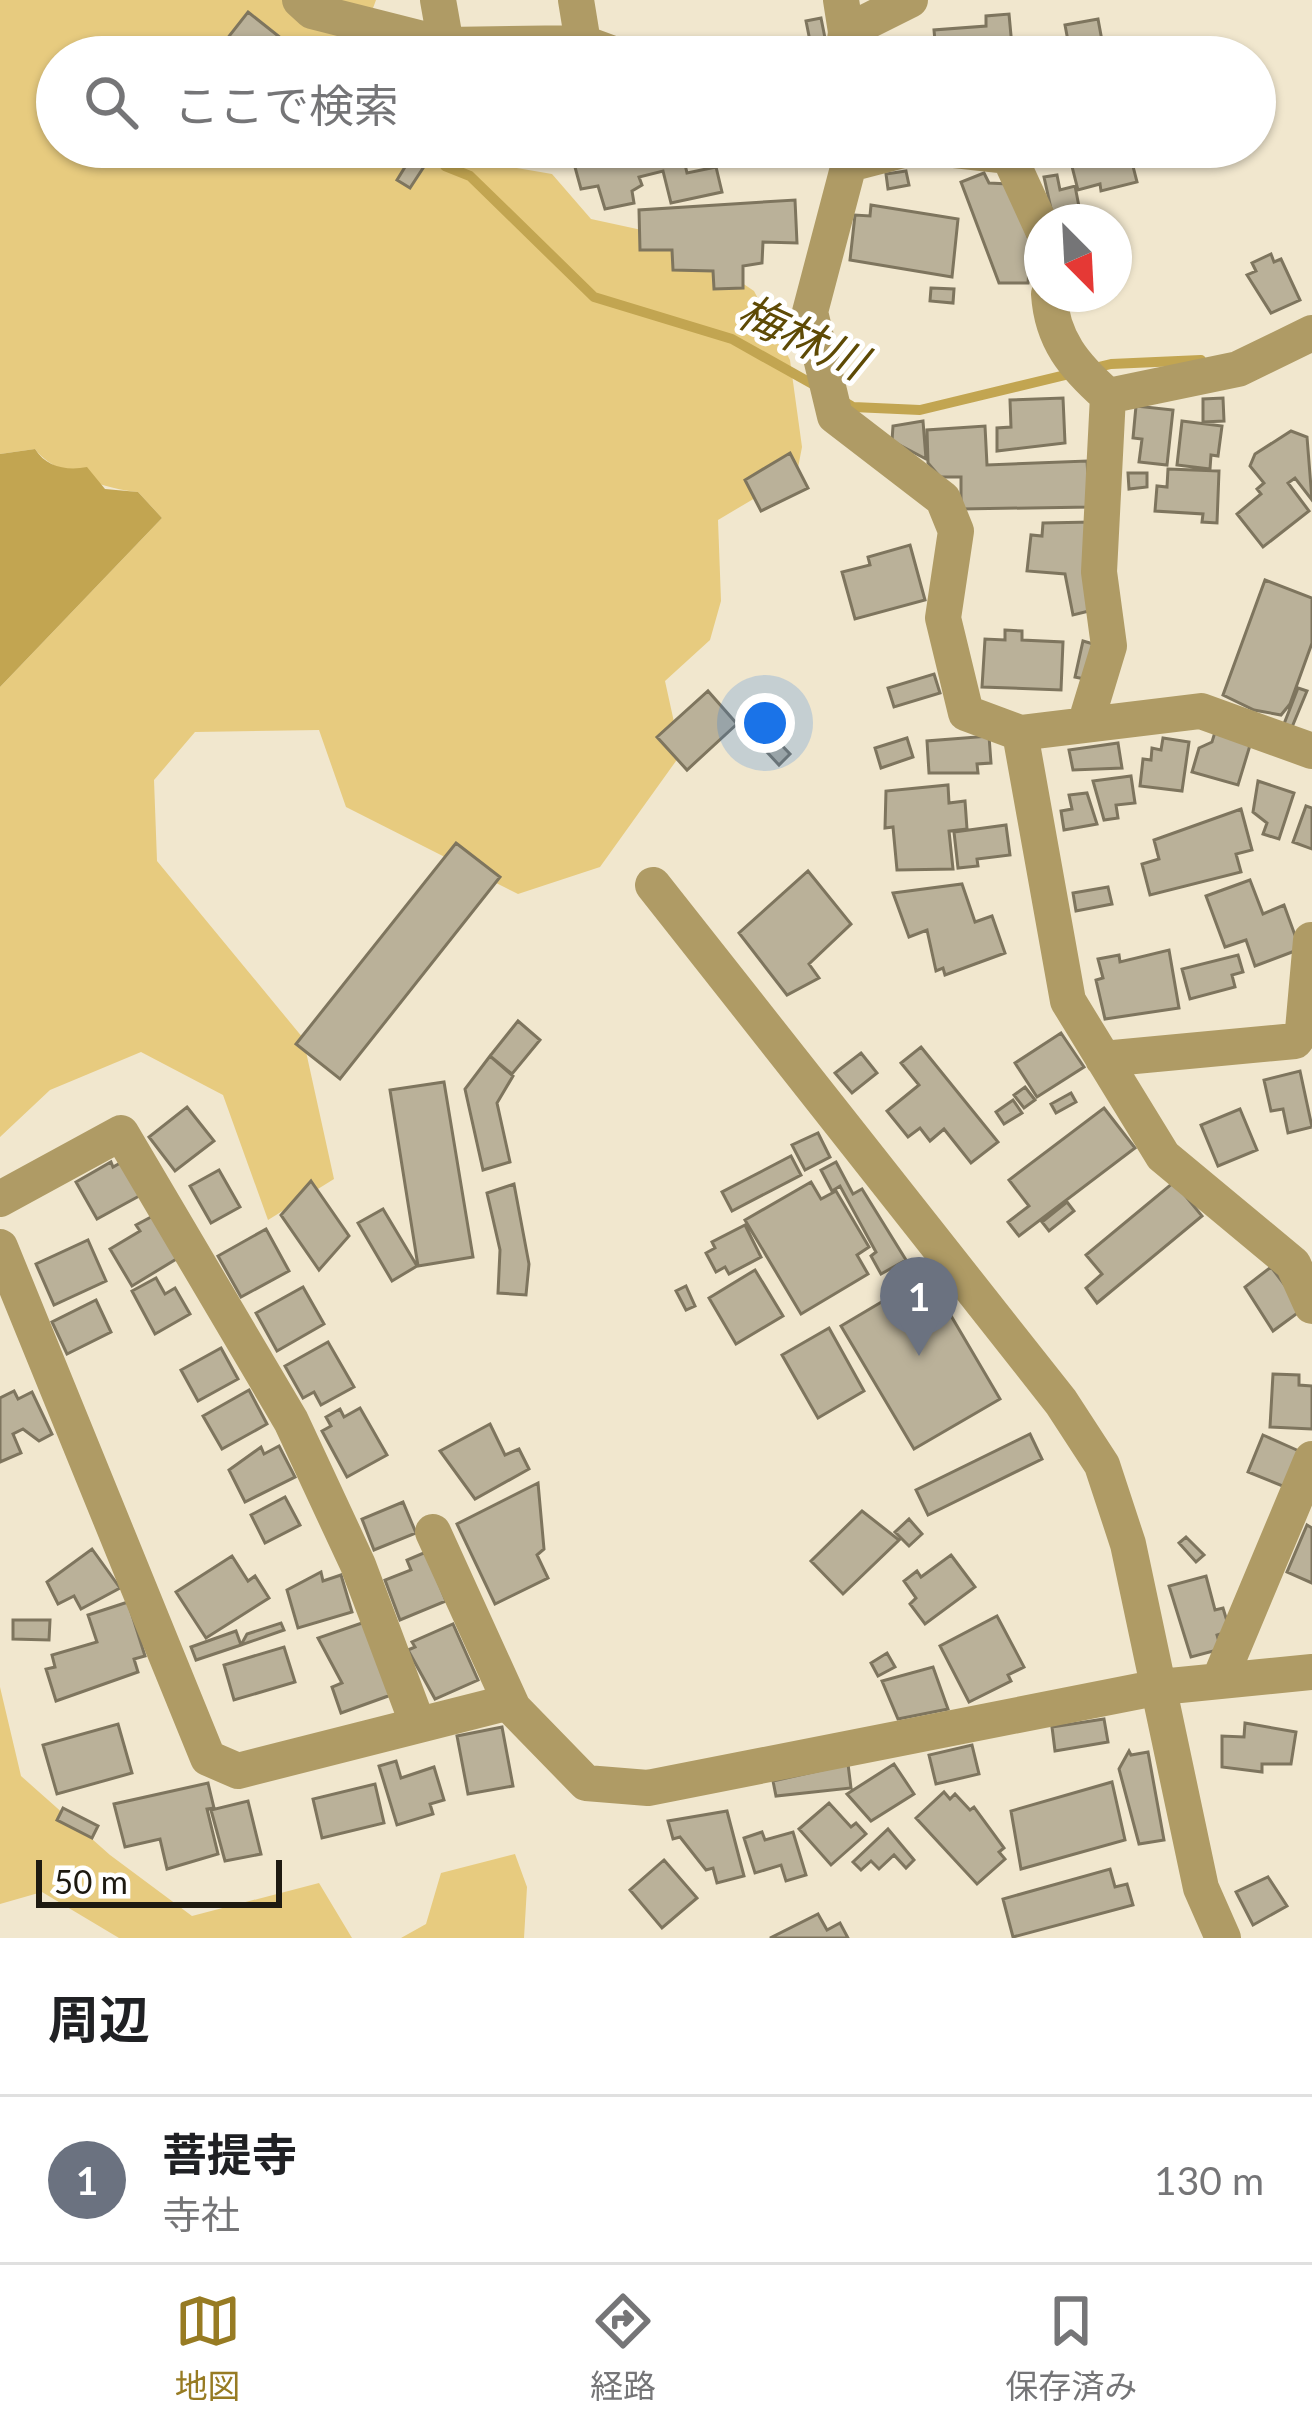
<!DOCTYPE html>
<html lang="ja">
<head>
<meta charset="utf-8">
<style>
	body { margin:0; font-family:Lato,"Noto Sans JP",sans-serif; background:#f6f6f6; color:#202124 }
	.compass { position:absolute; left:1024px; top:204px; width:108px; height:108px; border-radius:50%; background:#fff; box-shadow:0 3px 9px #0004; rotate:156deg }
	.scale { position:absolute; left:36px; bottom:30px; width:246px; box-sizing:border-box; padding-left:12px; border:6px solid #1e1a11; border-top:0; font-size:33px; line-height:42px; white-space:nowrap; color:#1e1a11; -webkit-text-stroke:9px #fff; paint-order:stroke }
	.you { position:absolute; left:765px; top:723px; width:42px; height:42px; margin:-30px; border:9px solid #fff; border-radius:50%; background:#1a73e8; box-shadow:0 0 0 18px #1a73e833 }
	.badge { display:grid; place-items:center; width:78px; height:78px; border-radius:50%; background:#977b23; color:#fff; font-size:39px; font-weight:700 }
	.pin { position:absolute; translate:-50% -99px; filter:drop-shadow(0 3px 6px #0008) }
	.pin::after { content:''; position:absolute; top:63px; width:42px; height:36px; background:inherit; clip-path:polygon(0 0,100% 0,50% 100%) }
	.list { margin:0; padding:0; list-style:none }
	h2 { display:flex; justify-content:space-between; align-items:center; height:156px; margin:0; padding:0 48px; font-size:51px }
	h2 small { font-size:39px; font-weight:400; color:#757577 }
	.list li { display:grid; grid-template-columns:78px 1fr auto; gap:36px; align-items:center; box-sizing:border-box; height:168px; padding:0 48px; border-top:3px solid #e0e0e0 }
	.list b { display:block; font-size:45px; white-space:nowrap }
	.list p { margin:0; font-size:39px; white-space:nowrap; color:#757577 }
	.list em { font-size:39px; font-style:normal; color:#757577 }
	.icon { flex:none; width:66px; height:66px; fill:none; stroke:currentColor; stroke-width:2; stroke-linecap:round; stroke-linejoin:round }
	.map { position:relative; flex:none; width:1312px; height:1938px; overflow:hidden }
	.search { position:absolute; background:#fff; box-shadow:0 3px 9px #0004; left:36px; right:36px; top:36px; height:132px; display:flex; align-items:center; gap:30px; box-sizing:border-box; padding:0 42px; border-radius:66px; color:#757577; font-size:45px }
	.sheet { height:324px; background:#fff }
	nav { display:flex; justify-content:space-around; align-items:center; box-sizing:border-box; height:168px; border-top:3px solid #e0e0e0; background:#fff; font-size:33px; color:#757577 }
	nav a { display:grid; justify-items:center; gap:6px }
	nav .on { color:#977b23 }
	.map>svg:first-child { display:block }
	.green { fill:#e7cb7f }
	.water { fill:#c2a551 }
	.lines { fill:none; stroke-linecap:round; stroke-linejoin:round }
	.stream { stroke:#c2a551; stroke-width:10 }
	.building { fill:#bab199; stroke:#7e755e; stroke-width:3 }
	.minor { stroke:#af9b65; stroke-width:36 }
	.labels { text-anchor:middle; stroke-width:10; stroke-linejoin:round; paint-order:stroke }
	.water-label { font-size:45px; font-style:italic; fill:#5e4a05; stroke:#fff }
</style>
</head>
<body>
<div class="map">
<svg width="1312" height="1938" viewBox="0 0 1312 1938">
	<rect width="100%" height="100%" fill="#f1e7ce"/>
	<path class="green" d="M0,0H376L355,57H57V147H391L552,174L591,219L674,237L754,291L790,360L802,447L797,473L718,520L721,601L710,640L665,681L681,754L600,867L518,894L346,807L319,730L195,732L154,780L157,861L303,1038L334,1179L268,1220L223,1095L141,1052L50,1090L0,1137V687L162,518L138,492C110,490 49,471 35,449L0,454Z
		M0,1687L21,1776L110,1855L192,1916L319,1883L352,1938H119L42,1892L0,1904Z
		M515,1854L527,1887L524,1938H401L426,1924L441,1873Z"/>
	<path class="water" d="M35,449C46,467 67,471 87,467L105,489L138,492L162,518L0,687V454Z"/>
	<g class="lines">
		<path class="stream" d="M445,166L470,176L594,297L732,339L816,386
			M843,401L853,407L920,410L1111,364L1201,360"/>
	</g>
	<path class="building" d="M248,12L296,50L291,57L215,54Z
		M1009,14L1013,57H926L936,53L934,30L986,26V16Z
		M821,18L825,38L810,41L806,21Z
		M1098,19L1105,57H1071L1065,25Z
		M412,147H465L429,159L410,188L397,180L416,149Z
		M583,147H681L687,173L716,167L722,192L671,203L663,171L639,177L642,185L632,191L634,203L605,209L598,186L581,189L573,160L585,155Z
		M1067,147H1128L1137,182L1101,191L1100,184L1078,190Z
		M906,171L909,185L888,189L886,174Z
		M984,173L989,183L1009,184L1031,245L1028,283H999L961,182Z
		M1057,175L1060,190L1075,186L1082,222H1054L1044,177Z
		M795,200L797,243L763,242L762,263L743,266V288L714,289L713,271L673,270L672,250H640L639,210Z
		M871,205L958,219L952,277L850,260L855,215L870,216Z
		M1271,254L1274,262L1281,259L1300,300L1271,313L1247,275L1256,271L1252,263Z
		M931,288L954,289L953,303L930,301Z
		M1063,398L1065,443L997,451V428L1011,427L1010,400Z
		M1223,398L1224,421L1203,422V399Z
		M1136,406L1173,410L1167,465L1139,462L1142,439L1133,438Z
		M923,421L926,459L892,441L893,426Z
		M1182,421L1222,426L1218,456L1211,455L1210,469L1177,465Z
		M985,426L987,465L1087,461L1090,507L961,509V477H940L928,463L927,430Z
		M1291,431L1307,437L1312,500L1295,478L1288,483L1309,511L1263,547L1237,514L1261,494L1257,489L1264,483L1250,466L1255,454Z
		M790,453L808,488L761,511L745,480Z
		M1168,469L1219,471L1217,523L1202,522L1203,514L1155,511L1157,486L1167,487Z
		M1128,473H1147V487L1129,489Z
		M1092,522L1097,609L1073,615L1065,574L1027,571L1031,535L1042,536L1043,523Z
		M910,545L925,600L855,619L842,572L870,565L868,557Z
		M1265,580L1312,598V643L1290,704L1281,715L1254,710L1223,695Z
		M1005,630L1022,631V640L1063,642L1061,690L982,687L985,639L1005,640Z
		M1083,641L1097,645L1089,680L1075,677Z
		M934,674L940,693L894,707L888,688Z
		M1298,688L1307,691L1292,727L1284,724Z
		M708,691L737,724L687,770L657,737Z
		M749,711L790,754L779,765L738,721Z
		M1215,732L1251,742L1238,785L1192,772L1199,748L1212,742Z
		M989,736L991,763L977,764L978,773H929L927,741Z
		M907,738L913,757L881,768L875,748Z
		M1163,738L1189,742L1182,791L1140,786L1143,759L1151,760L1152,748L1161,750Z
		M1118,743L1122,768L1073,770L1069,750Z
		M1131,776L1135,803L1116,805L1118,818L1104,820L1093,781Z
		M1258,781L1294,793L1279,839L1263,834L1267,823L1253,812Z
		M948,785L949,803L965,801L967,829L949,831L953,869L897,870L893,827L885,828L886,791Z
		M1087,793L1097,824L1064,830L1061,811L1072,809L1069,795Z
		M1306,806L1312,808V849L1293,842Z
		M1241,809L1252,850L1236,854L1241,872L1150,895L1142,864L1159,859L1154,840Z
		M1006,825L1010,855L977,859L978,866L958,868L954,832Z
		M456,843L500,877L340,1079L296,1044Z
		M808,871L851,924L809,964L819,978L787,995L739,933Z
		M1250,880L1263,914L1284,905L1300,949L1255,966L1246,940L1225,947L1206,896Z
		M962,884L975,922L992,916L1005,953L945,975L943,968L936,971L927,930L909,937L893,893Z
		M1108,887L1112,904L1076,911L1073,893Z
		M1169,950L1179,1008L1105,1019L1096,980L1103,978L1098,959L1119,955L1120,962Z
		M1238,955L1243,972L1232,975L1235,987L1190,999L1182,969Z
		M518,1021L540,1040L512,1074L490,1056Z
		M1061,1033L1084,1067L1037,1097L1015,1063Z
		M921,1047L998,1142L971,1163L944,1129L930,1141L920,1128L908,1137L887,1111L919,1085L901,1063Z
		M861,1053L877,1073L852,1093L835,1073Z
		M490,1056L513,1076L497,1103L510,1162L483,1170L465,1089Z
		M1300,1071L1312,1127L1288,1133L1283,1109L1271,1111L1264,1080Z
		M444,1082L473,1257L418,1266L390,1090Z
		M1025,1087L1035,1100L1024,1108L1014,1095Z
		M1071,1093L1076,1102L1056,1113L1051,1104Z
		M1013,1100L1022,1113L1004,1124L996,1112Z
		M187,1107L214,1141L175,1171L149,1137Z
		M1104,1108L1135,1148L1019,1236L1008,1222L1029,1206L1009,1180Z
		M1240,1109L1257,1150L1218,1166L1201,1125Z
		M818,1133L830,1157L805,1170L792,1145Z
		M791,1156L801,1175L732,1211L722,1192Z
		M111,1162L113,1167L122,1162L141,1195L97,1219L76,1182Z
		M836,1162L853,1194L862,1189L906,1260L881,1274L871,1256L876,1252L840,1186L832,1191L821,1170Z
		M219,1170L240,1207L211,1223L190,1186Z
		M311,1181L349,1236L319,1270L281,1215Z
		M811,1182L821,1199L836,1191L869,1247L857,1255L868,1274L801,1314L745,1220Z
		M1174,1182L1202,1216L1097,1303L1086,1288L1102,1274L1086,1255Z
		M514,1184L529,1264L526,1295L498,1293L500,1250L487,1193Z
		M1067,1202L1074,1211L1049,1231L1042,1222Z
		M383,1209L417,1266L392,1281L358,1223Z
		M153,1216L178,1258L132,1286L110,1249L140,1231L136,1225Z
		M745,1225L761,1257L729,1274L725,1267L716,1272L706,1253L715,1248L712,1242Z
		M266,1229L289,1271L241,1297L218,1256Z
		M88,1240L106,1281L54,1305L36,1264Z
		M1271,1267L1303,1309L1273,1331L1245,1287Z
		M755,1270L783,1316L736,1344L709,1298Z
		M927,1275L1000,1399L914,1449L841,1326Z
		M156,1278L165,1294L175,1288L190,1314L155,1334L132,1291Z
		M686,1286L695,1306L686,1310L676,1291Z
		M303,1287L324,1324L277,1351L256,1313Z
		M96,1300L111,1332L67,1354L52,1322Z
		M829,1328L864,1391L818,1418L782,1355Z
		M328,1342L354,1387L321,1405L314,1392L303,1398L285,1366Z
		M221,1348L238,1379L198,1401L181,1370Z
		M1273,1374L1299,1375V1385L1312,1386V1429L1270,1427Z
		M249,1390L267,1424L222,1449L203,1416Z
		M14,1391L18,1399L32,1392L52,1434L39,1441L23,1429L13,1434L21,1453L0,1462V1398Z
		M360,1408L387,1455L347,1477L322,1431L331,1426L326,1417L340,1409L344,1417Z
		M490,1424L505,1455L519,1449L529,1469L475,1499L440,1451Z
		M1030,1434L1042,1459L928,1515L916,1490Z
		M1263,1435L1299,1451L1290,1489L1248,1472Z
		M279,1446L295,1477L245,1502L229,1470L261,1447L264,1454Z
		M538,1483L544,1549L537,1555L548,1578L495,1604L457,1524Z
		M285,1497L300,1525L265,1543L251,1515Z
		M403,1502L416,1533L374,1550L362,1519Z
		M862,1511L899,1540L843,1594L811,1561Z
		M909,1519L922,1534L909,1546L895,1532Z
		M1307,1525L1312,1528V1583L1287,1572Z
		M1186,1537L1204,1555L1196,1562L1179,1543Z
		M92,1549L120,1588L81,1609L74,1596L58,1604L47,1582Z
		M426,1552L446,1601L400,1620L385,1580L411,1570L407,1560Z
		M951,1555L975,1587L925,1624L910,1604L916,1598L904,1581L917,1571L921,1577Z
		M232,1556L248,1581L255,1576L269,1598L206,1638L176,1592Z
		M321,1572L323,1581L341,1575L352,1612L298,1628L287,1590Z
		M1206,1576L1215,1610L1223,1608L1230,1631L1217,1635L1221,1649L1191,1657L1169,1586Z
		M128,1602L145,1656L134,1659L138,1672L56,1701L46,1669L55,1667L52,1655L97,1642L88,1615Z
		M997,1616L1024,1667L1008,1675L1011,1681L969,1702L940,1646Z
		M13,1620H50L49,1640L13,1639Z
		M365,1622L391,1695L341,1713L332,1687L342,1683L318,1638Z
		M281,1623L284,1630L241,1645L247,1634Z
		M453,1624L478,1680L435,1699L408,1650L415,1647L412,1642Z
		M236,1631L241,1645L196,1660L191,1647Z
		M284,1647L295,1682L234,1700L224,1665Z
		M887,1653L895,1667L878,1676L871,1663Z
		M933,1667L948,1709L898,1719L882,1681Z
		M1104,1719L1108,1742L1055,1751L1052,1727Z
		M1245,1723L1296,1732L1291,1764H1262V1772L1222,1767V1736L1244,1737Z
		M118,1724L132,1773L57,1794L43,1745Z
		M502,1727L513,1786L468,1794L457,1736Z
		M972,1745L979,1774L936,1784L929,1755Z
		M1129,1751L1131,1755L1148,1752L1164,1840L1139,1844L1119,1769Z
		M396,1761L401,1778L434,1767L444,1800L430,1804L433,1814L397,1825L379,1766Z
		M848,1764L851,1788L776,1796L773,1781Z
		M894,1764L914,1794L871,1821L847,1794Z
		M1112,1782L1125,1840L1021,1869L1011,1811Z
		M208,1783L214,1808L207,1809L218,1854L167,1869L160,1839L125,1847L114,1804Z
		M375,1784L384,1823L322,1838L313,1799Z
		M944,1792L950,1799L955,1794L970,1810L974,1807L1004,1848L999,1852L1005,1859L977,1884L916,1818Z
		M248,1801L261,1854L225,1861L211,1810Z
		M829,1803L851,1827L856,1823L866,1834L831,1865L799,1829Z
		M63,1808L98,1826L92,1838L57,1820Z
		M727,1811L744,1876L717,1883L713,1868L706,1870L680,1837L673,1839L668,1821Z
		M888,1829L914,1860L906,1868L894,1855L879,1869L871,1861L861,1870L853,1862Z
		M762,1832L765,1840L793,1832L806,1875L786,1881L781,1865L755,1873L744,1838Z
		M664,1860L697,1898L662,1928L630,1890Z
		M1110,1869L1115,1887L1127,1884L1133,1905L1013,1937L1003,1899Z
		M1268,1877L1287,1906L1253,1925L1236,1892Z
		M818,1914L827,1930L840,1923L848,1938H770Z"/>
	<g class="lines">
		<path class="minor" d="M300,0L312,11L446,45L583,43L571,57
			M438,0L446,45
			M576,0L583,43L621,57
			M841,0L846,32L843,57
			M846,32L910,0
			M847,147L849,164L810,312L835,416L943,499L956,531L943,618L966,713L1020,733L1201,711L1312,751
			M927,147L1009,156L1042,228
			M849,164L914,147
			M1049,294C1052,340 1074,366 1108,396
			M1085,725L1109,646L1099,572L1108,396L1238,369L1312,333
			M1020,733L1068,1001L1163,1156L1293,1264L1312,1306
			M653,885L1061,1402L1102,1465L1128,1544L1201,1888L1223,1938
			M1103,1059L1295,1041L1303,1030L1311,940
			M0,1199L121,1133L291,1421L358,1565L418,1725
			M0,1247L208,1758L238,1771L510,1702
			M433,1532L513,1708L586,1783L648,1788L1160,1687L1312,1672
			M1219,1681L1312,1459"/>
	</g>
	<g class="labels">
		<g class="water-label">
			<text transform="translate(802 337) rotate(25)" y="16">梅林川</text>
		</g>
	</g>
</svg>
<svg class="compass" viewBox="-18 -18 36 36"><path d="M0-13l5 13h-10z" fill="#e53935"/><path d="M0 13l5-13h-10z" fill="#757577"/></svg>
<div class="scale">50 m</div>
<div class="you"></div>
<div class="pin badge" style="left:919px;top:1356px;background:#6b7280">1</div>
<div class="search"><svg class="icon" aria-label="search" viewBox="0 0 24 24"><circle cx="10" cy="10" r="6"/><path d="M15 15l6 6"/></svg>ここで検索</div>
</div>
<section class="sheet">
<h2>周辺<small></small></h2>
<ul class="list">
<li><span class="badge" style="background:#6b7280">1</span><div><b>菩提寺</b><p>寺社</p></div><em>130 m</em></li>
</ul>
</section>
<nav>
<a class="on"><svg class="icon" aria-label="map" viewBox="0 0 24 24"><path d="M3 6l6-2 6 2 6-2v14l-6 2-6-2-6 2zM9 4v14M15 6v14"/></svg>地図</a>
<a><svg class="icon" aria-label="directions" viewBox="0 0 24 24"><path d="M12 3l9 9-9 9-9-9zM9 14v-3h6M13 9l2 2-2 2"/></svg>経路</a>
<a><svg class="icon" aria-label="saved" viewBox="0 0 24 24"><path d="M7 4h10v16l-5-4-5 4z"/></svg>保存済み</a>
</nav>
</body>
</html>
